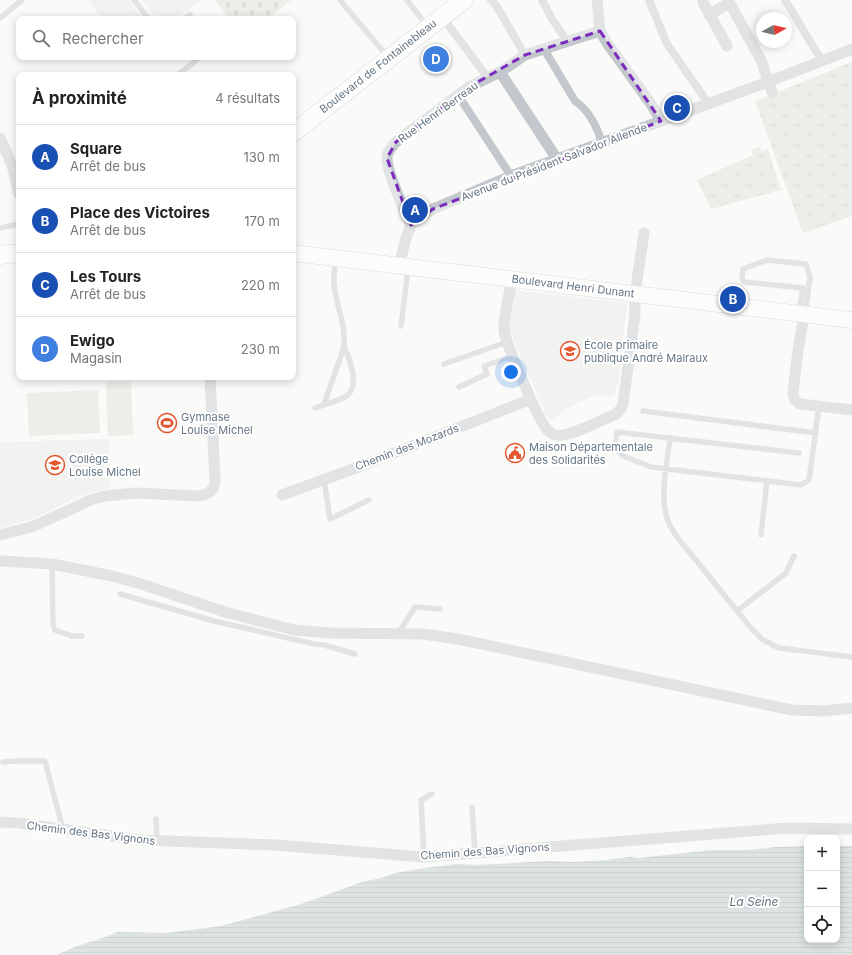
<!DOCTYPE html>
<html lang="fr">
<head>
<meta charset="utf-8">
<style>
	body { margin:0; font-family:Inter,sans-serif; background:#f6f6f6; color:#222 }
	.controls { position:absolute; right:12px; bottom:12px; display:grid; overflow:hidden; border-radius:8px; box-shadow:0 2px 10px #0003 }
	.controls button { width:36px; height:36px; display:grid; place-items:center; padding:0; border:0; border-bottom:1px solid #e0e0e0; background:#fff; color:#222; font:20px sans-serif }
	.compass { position:absolute; left:756px; top:12px; width:36px; height:36px; border-radius:50%; background:#fff; box-shadow:0 2px 10px #0003; rotate:82deg }
	.you { position:absolute; left:511px; top:372px; width:14px; height:14px; margin:-10px; border:3px solid #fff; border-radius:50%; background:#1a73e8; box-shadow:0 0 0 6px #1a73e833 }
	.badge { display:grid; place-items:center; width:26px; height:26px; border-radius:50%; background:#e4572e; color:#fff; font-size:13px; font-weight:700 }
	.pin { position:absolute; translate:-50% -50%; border:2px solid #fff; box-shadow:0 1px 4px #0006 }
	.list { margin:0; padding:0; list-style:none }
	h2 { display:flex; justify-content:space-between; align-items:center; height:52px; margin:0; padding:0 16px; font-size:17px }
	h2 small { font-size:13px; font-weight:400; color:#767676 }
	.list li { display:grid; grid-template-columns:26px 1fr auto; gap:12px; align-items:center; box-sizing:border-box; height:64px; padding:0 16px; border-top:1px solid #e0e0e0 }
	.list b { display:block; font-size:15px; white-space:nowrap }
	.list p { margin:0; font-size:13px; white-space:nowrap; color:#767676 }
	.list em { font-size:13px; font-style:normal; color:#767676 }
	.icon { flex:none; width:22px; height:22px; fill:none; stroke:currentColor; stroke-width:2; stroke-linecap:round; stroke-linejoin:round }
	.map { position:relative; flex:none; width:852px; height:955px; overflow:hidden }
	.search { position:absolute; background:#fff; box-shadow:0 2px 10px #0003; left:16px; top:16px; width:280px; height:44px; display:flex; align-items:center; gap:10px; box-sizing:border-box; padding:0 14px; border-radius:8px; color:#767676; font-size:15px }
	.panel { position:absolute; background:#fff; box-shadow:0 2px 10px #0003; left:16px; top:72px; width:280px; height:308px; border-radius:8px }
	.map>svg:first-child { display:block }
	.built { fill:#e8e9e9 }
	.grass { fill:#dadfd7 }
	.cemetery { fill:url(#cemetery-stones) }
	.park { fill:url(#park-tufts) }
	.water { fill:url(#water-rules) }
	.lines { fill:none; stroke-linecap:round; stroke-linejoin:round }
	.secondary-casing { stroke:#b3babf; stroke-width:17 }
	.primary-casing { stroke:#b5babe; stroke-width:19 }
	.service { stroke:#c3c8cc; stroke-width:5.5 }
	.pedestrian { stroke:#c3c8cc; stroke-width:8 }
	.minor { stroke:#c3c8cc; stroke-width:11 }
	.secondary { stroke:#fff; stroke-width:16 }
	.primary { stroke:#fff; stroke-width:18 }
	.marked { fill:none; stroke:#7b2cbf; stroke-width:3; stroke-dasharray:8 5; stroke-linejoin:round }
	.labels { text-anchor:middle; stroke-width:4; stroke-linejoin:round; paint-order:stroke }
	.street-label { font-size:11px; fill:#657683; stroke:#fff }
	.poi-label { font-size:11px; fill:#657683; stroke:#fff; text-anchor:start }
	.water-label { font-size:12px; font-style:italic; fill:#60757c; stroke:#fff }
</style>
</head>
<body>
<div class="map">
<svg width="852" height="955" viewBox="0 0 852 955">
	<defs>
		<pattern id="cemetery-stones" width="16" height="16" patternUnits="userSpaceOnUse"><rect width="16" height="16" fill="#dadfd7"/><path d="M2 7V4a2 2 0 0 1 4 0v3zM10 15v-3a2 2 0 0 1 4 0v3z" fill="#b4b9b4"/></pattern>
		<pattern id="park-tufts" width="24" height="20" patternUnits="userSpaceOnUse"><rect width="24" height="20" fill="#dadfd7"/><path d="M3 7l-1-3M5 7V3M7 7l1-3M15 17l-1-3M17 17v-4M19 17l1-3" fill="none" stroke="#b4b9b4"/></pattern>
		<pattern id="water-rules" width="6" height="5" patternUnits="userSpaceOnUse"><rect width="6" height="5" fill="#bbc7cb"/><path d="M0 2.5h6" fill="none" stroke="#9ca6aa"/></pattern>
	</defs>
	<rect width="100%" height="100%" fill="#fafaf8"/>
	<path class="built" d="M88,0H129L143,19H103Z
		M141,0H201L175,19H157Z
		M514,290L627,303L618,383L614,395L610,397L593,395L594,396L567,408L553,420L549,418L546,415L508,327Z
		M109,439L111,488L83,495L32,519L0,528V442Z"/>
	<path class="grass" d="M131,381L133,435L108,436L106,382Z
		M98,390L100,433L29,436L27,393Z"/>
	<path class="cemetery" d="M215,0H291L267,19H230Z"/>
	<path class="park" d="M852,62V216L803,233L755,101Z
		M760,147L761,152L768,149L781,190L711,209L697,180L753,155L751,150Z"/>
	<path class="water" d="M807,846V940H837V846H852V955H56L77,946L97,940L117,932L166,933L221,926L301,904L362,882L381,878L395,873L426,868L457,864L477,865L550,861L573,862L606,860L630,857L639,858L712,850H746L777,847Z"/>
	<g class="lines">
		<defs>
			<path id="secondary" d="M293,253L852,320"/>
			<path id="primary" d="M293,133L464,0
				M0,255L19,253"/>
		</defs>
		<use href="#secondary" class="secondary-casing"/>
		<use href="#primary" class="primary-casing"/>
		<path class="service" d="M134,0L149,19
			M340,0L387,56
			M407,0L427,26
			M0,18L22,0
			M183,19L190,15
			M178,75L200,57
			M0,228L19,224
			M799,313L803,288L744,282L742,279L743,269L767,260L806,264L810,277L805,314
			M401,326L407,278L409,269
			M444,364L507,342
			M459,387L487,374L484,366L513,356
			M324,404L344,347C346,325 336,305 334,284C333,276 335,267 336,259
			M315,408C324,404 336,402 345,397C361,388 350,359 344,347
			M643,411L816,433
			M670,438C667,464 659,496 668,521C670,527 674,532 677,537L751,628L763,640L779,648L852,657
			M799,453L617,432L615,448L623,456L651,467L801,485L809,480L819,406
			M324,480L330,519L369,500
			M761,535L767,481
			M52,564L53,625L55,630L72,636H82
			M120,594L214,621L314,644L324,645L355,654
			M737,611L786,573L794,556
			M398,634L415,607L440,609
			M3,762L16,761H45L63,830
			M472,807L475,853
			M156,819L157,841
			M424,857L421,800L432,794"/>
		<path class="pedestrian" d="M491,0L497,7L525,55
			M542,0L552,19L567,41
			M649,0L667,44L708,103
			M785,0L822,61
			M444,15L449,26L488,78
			M544,49L575,101C589,110 597,127 602,143
			M458,95L511,176"/>
		<path class="minor" d="M597,0L600,31L607,43L651,104L661,121
			M728,0L761,60L772,92
			M703,2L727,46
			M709,15L729,3
			M500,72L557,159
			M0,138L12,165L19,194
			M411,225C405,211 386,171 387,157C388,150 392,147 396,142L469,87L500,72L525,55L600,31
			M399,266L406,238L411,225L420,217L433,209L511,176L768,82L852,49
			M512,279C510,293 503,317 504,330C505,342 538,419 546,428C548,431 552,434 556,435C568,438 603,419 616,414L621,409L623,404L635,315V294L644,233
			M805,314C798,340 796,368 793,394C794,399 795,401 800,404L852,410
			M282,495L369,463L531,399
			M0,535L32,527L93,499L106,496L135,493L199,496C209,494 214,491 215,481L210,377
			M0,561L52,564L112,576L141,584L225,612L294,630L330,633L423,634L458,639L792,710L824,711L852,708
			M0,822L18,823L140,840L276,845L424,857L788,828L852,829"/>
		<use href="#secondary" class="secondary"/>
		<use href="#primary" class="primary"/>
	</g>
	<path d="M0 0H852V955H0ZM600,31L661,121L433,209L411,225L387,158L396,142L469,87L525,55Z" fill="#fafaf8" fill-opacity=".55" fill-rule="evenodd"/>
	<path class="marked" d="M600,31L661,121L433,209L411,225L387,158L396,142L469,87L525,55Z"/>
	<defs>
		<symbol id="school-ring" viewBox="-11 -11 22 22"><circle r="9.5" fill="#fff" stroke="#e4572e" stroke-width="1.5"/><path d="M0-5L7-2L0 1L-7-2ZM-4 1L0 2.5L4 1V4Q0 6-4 4Z" fill="#e4572e"/></symbol>
		<symbol id="stadium-ring" viewBox="-11 -11 22 22"><circle r="9.5" fill="#fff" stroke="#e4572e" stroke-width="1.5"/><path d="M0-5a6.5 5 0 1 0 0 10a6.5 5 0 1 0 0-10ZM-3.5-1.8h7v3.6h-7Z" fill="#e4572e"/></symbol>
		<symbol id="civic-ring" viewBox="-11 -11 22 22"><circle r="9.5" fill="#fff" stroke="#e4572e" stroke-width="1.5"/><path d="M-.6-6.5H3V-4.5H.6V-3L4-1V1h2V6H-6V1h2V-1L-.6-3ZM-1.2 2.5V6h2.4V2.5Z" fill="#e4572e"/></symbol>
	</defs>
	<g fill-rule="evenodd">
		<use href="#school-ring" x="559" y="340" width="22" height="22"/>
		<use href="#stadium-ring" x="156" y="412" width="22" height="22"/>
		<use href="#civic-ring" x="504" y="442" width="22" height="22"/>
		<use href="#school-ring" x="44" y="454" width="22" height="22"/>
	</g>
	<g class="labels">
		<g class="street-label">
			<text transform="translate(378 66) rotate(-38)" y="4">Boulevard de Fontainebleau</text>
			<text transform="translate(438 112) rotate(-36)" y="4">Rue Henri Berreau</text>
			<text transform="translate(554 162) rotate(-21)" y="4">Avenue du Président Salvador Allende</text>
			<text transform="translate(573 286) rotate(7)" y="4">Boulevard Henri Dunant</text>
			<text transform="translate(407 447) rotate(-21)" y="4">Chemin des Mozards</text>
			<text transform="translate(91 833) rotate(7)" y="4">Chemin des Bas Vignons</text>
			<text transform="translate(485 851) rotate(-4)" y="4">Chemin des Bas Vignons</text>
		</g>
		<g class="poi-label">
			<text x="584" y="349">École primaire<tspan x="584" dy="13">publique André Malraux</tspan></text>
			<text x="181" y="421">Gymnase<tspan x="181" dy="13">Louise Michel</tspan></text>
			<text x="529" y="451">Maison Départementale<tspan x="529" dy="13">des Solidarités</tspan></text>
			<text x="69" y="463">Collège<tspan x="69" dy="13">Louise Michel</tspan></text>
		</g>
		<g class="water-label">
			<text x="754" y="906">La Seine</text>
		</g>
	</g>
</svg>
<div class="controls">
<button>+</button>
<button>−</button>
<button><svg class="icon" aria-label="locate" viewBox="0 0 24 24"><circle cx="12" cy="12" r="6"/><path d="M12 2v4M12 18v4M2 12h4M18 12h4"/></svg></button>
</div>
<svg class="compass" viewBox="-18 -18 36 36"><path d="M0-13l5 13h-10z" fill="#e53935"/><path d="M0 13l5-13h-10z" fill="#767676"/></svg>
<div class="you"></div>
<div class="pin badge" style="left:415px;top:210px;background:#1a4fb4">A</div>
<div class="pin badge" style="left:733px;top:299px;background:#1a4fb4">B</div>
<div class="pin badge" style="left:677px;top:108px;background:#1a4fb4">C</div>
<div class="pin badge" style="left:436px;top:59px;background:#3f7fe0">D</div>
<div class="search"><svg class="icon" aria-label="search" viewBox="0 0 24 24"><circle cx="10" cy="10" r="6"/><path d="M15 15l6 6"/></svg>Rechercher</div>
<section class="panel">
<h2>À proximité<small>4 résultats</small></h2>
<ul class="list">
<li><span class="badge" style="background:#1a4fb4">A</span><div><b>Square</b><p>Arrêt de bus</p></div><em>130 m</em></li>
<li><span class="badge" style="background:#1a4fb4">B</span><div><b>Place des Victoires</b><p>Arrêt de bus</p></div><em>170 m</em></li>
<li><span class="badge" style="background:#1a4fb4">C</span><div><b>Les Tours</b><p>Arrêt de bus</p></div><em>220 m</em></li>
<li><span class="badge" style="background:#3f7fe0">D</span><div><b>Ewigo</b><p>Magasin</p></div><em>230 m</em></li>
</ul>
</section>
</div>
</body>
</html>
